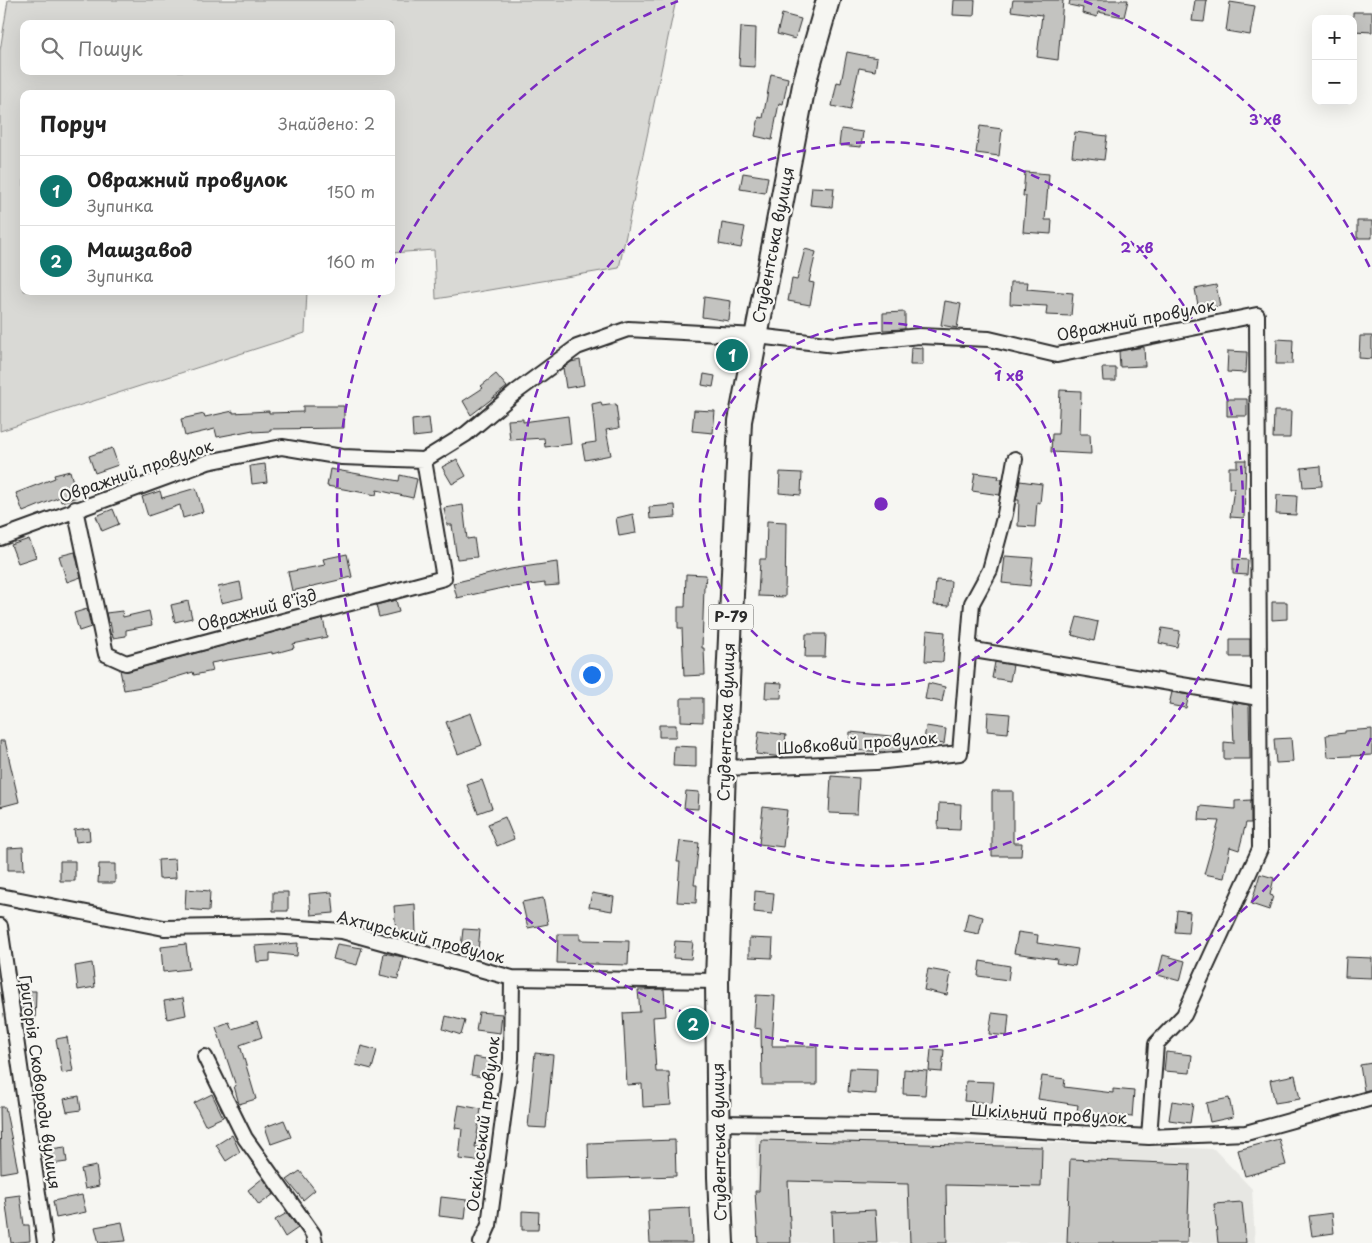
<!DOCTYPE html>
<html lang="uk">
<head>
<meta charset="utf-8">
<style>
	body { margin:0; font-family:"Playpen Sans",sans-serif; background:#f2f2f2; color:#222 }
	.controls { position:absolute; right:15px; top:15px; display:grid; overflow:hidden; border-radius:10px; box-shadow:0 5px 20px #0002 }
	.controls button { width:45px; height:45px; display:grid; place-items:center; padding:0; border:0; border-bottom:1px solid #e0e0e0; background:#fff; color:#222; font:25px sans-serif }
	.you { position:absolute; left:591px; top:674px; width:18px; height:18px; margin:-12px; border:4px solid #fff; border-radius:50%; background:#1a73e8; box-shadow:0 0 0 8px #1a73e833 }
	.badge { display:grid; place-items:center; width:32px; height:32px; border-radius:50%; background:#0f766e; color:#fff; font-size:16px; font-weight:700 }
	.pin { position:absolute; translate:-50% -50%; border:2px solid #fff; box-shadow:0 1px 5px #0006 }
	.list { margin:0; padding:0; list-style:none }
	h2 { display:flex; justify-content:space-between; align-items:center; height:65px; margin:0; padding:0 20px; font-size:21px }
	h2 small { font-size:16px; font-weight:400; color:#767676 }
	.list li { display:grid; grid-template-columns:32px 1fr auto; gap:15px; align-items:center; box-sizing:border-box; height:70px; padding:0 20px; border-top:1px solid #e0e0e0 }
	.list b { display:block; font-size:19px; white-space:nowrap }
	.list p { margin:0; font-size:16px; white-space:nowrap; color:#767676 }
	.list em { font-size:16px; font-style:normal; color:#767676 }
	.icon { flex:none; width:28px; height:28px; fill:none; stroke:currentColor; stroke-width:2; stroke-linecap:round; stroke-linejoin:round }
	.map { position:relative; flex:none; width:1372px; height:1243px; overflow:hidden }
	.search { position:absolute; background:#fff; box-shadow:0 5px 20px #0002; left:20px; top:20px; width:375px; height:55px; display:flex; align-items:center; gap:12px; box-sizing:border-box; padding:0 18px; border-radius:10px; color:#767676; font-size:19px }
	.panel { position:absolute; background:#fff; box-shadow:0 5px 20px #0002; left:20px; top:90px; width:375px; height:205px; border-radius:10px }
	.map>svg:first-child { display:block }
	.built { fill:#e7e7e3 }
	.green { fill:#d9d9d5; stroke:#828280; fill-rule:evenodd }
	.building { fill:#c3c3c0; stroke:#2b2b2b }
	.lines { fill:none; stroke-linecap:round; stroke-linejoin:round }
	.street-casing { stroke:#2b2b2b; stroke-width:18 }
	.primary-casing { stroke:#2b2b2b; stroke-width:26 }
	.street { stroke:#f6f6f2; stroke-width:14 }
	.primary { stroke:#f6f6f2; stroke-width:22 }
	.ring { fill:none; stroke:#7b2cbf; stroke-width:2.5; stroke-dasharray:9 6 }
	.labels { text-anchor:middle; stroke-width:4.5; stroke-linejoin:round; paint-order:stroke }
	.shield { fill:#f6f6f2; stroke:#686867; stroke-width:1 }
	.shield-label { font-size:15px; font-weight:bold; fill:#2b2b2b }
	.street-label { font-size:16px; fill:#2b2b2b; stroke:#f6f6f2 }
	.centre { fill:#7b2cbf; stroke:#f6f6f2; stroke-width:2.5 }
	.ring-label { font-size:15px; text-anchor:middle; font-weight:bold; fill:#7b2cbf; stroke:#f6f6f2; stroke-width:4.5; stroke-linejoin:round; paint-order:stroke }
</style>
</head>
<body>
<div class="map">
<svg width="1372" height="1243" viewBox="0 0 1372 1243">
	<rect width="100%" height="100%" fill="#f6f6f2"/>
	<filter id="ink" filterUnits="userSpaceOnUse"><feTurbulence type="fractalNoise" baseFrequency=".02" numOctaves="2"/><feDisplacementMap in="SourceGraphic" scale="10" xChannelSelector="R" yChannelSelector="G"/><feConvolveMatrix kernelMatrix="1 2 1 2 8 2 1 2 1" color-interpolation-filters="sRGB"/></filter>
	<g filter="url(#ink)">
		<path class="built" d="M755,1131L1214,1149L1252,1189L1255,1243H759Z"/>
		<path class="green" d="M8,0H676L619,268L436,299L434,250L391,253V94H24V291H307L305,333L0,431V51ZM24,24H391V71H24Z"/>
		<path class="building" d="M954,0H975L974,16L953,15Z
			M1013,0H1063L1058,60L1037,57L1042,15L1011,11Z
			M1070,0H1128L1124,17L1098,12L1097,17L1082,13L1083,8L1069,5Z
			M1195,0H1207L1204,22L1192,21Z
			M1230,2L1255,6L1250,35L1226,31Z
			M1353,12H1372V32L1353,31Z
			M782,14L801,19L795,39L777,34Z
			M741,27L756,28L755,67L739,66Z
			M847,52L877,58L875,71L859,68L850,110L832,106L837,82L841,83Z
			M771,74L788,78L783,104L779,103L772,140L755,136L759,117L763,118Z
			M980,126L1002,129L999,156L976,153Z
			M841,129L863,132L861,147L839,145Z
			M1075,132L1107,136L1104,160L1072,156Z
			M1025,172L1049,174L1045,220H1052L1051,234L1023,232L1026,196H1023Z
			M743,173L768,177L765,193L740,189Z
			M812,187L834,188L832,207L810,205Z
			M1357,221H1372V238H1357Z
			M722,223L745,227L741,248L719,244Z
			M805,249L816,252L809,282L814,283L810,305L788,301L792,279L797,280Z
			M1011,282H1028L1027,289L1073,293L1071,316L1046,315L1047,306L1010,304Z
			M1216,285L1220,306L1199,310L1195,289Z
			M704,297L731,301L729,321L702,317Z
			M945,301L961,304L957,328L941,325Z
			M905,312V329L883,330V313Z
			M1360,336H1372V359L1359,358Z
			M1277,339L1293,340L1292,364H1276Z
			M911,347L923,348V365H910Z
			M1144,347L1145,366L1120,367L1119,351Z
			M1228,351L1247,352L1246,373L1227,372Z
			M580,360L584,385L566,388L563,368L571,362Z
			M1102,368H1116V381H1103Z
			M496,374L507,387L471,415L463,401L483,388L481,386Z
			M704,374L715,376L713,387L702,385Z
			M1060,390L1081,391L1080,434H1090L1091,454L1051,452L1052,434H1058Z
			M1227,399H1247V416H1227Z
			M601,402L602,406L616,404L619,428L606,430L611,455L585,460L582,444L596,442L592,404Z
			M303,406H344V428L270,429V431L253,432V430L217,437L215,429L185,436L181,419L204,414L205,417L233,411V413L269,411V413L303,412Z
			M694,410L715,411L713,433L692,431Z
			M1274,411H1291L1290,438H1273Z
			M568,416L571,444L545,447L544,438L510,440L508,420L523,419V422Z
			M429,418L431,435L413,437L412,420Z
			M112,448L118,465L95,473L89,456Z
			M457,459L466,476L452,484L442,467Z
			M1237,460H1246L1244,518L1230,517L1234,488H1229V467H1237Z
			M265,464L267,482L252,484L250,466Z
			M1321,466L1322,486L1303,487L1301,468Z
			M330,469L399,481L400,475L417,479L413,498L377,490L376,495L327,486Z
			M70,471L77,497L61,502L60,497L23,512L16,493L55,478L54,475Z
			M780,472L802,473L801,495L779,493Z
			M975,473L999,476L998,479H1002L1000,495L972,491Z
			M1020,481L1042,484L1040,503L1037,502L1035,527L1018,526L1019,500H1016Z
			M196,488L203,512L183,518L180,505L148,516L142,497L160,491L162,498Z
			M1277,495L1297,496L1296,515L1276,514Z
			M463,505L467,539L474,538L477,557L457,559L452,525H447L444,508Z
			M675,505L676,517L650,519L649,507Z
			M113,509L119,524L102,531L96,516Z
			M633,514L636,533L619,536L616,518Z
			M767,521L786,522L785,597L758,596L760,559H766Z
			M29,539L36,557L18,563L11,545Z
			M75,552L81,577L67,582L59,556Z
			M347,554L352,577L292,591L288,572L325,565L323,559Z
			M1005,556L1033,558L1030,586L1002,583Z
			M1233,559L1248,560L1247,575L1233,574Z
			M557,562L559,585L545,586V583L507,588V587L457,598L453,583L510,569Z
			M686,574L706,575L705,587H704L702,648H704L705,675L684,676L682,628H678V607H685Z
			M936,580L951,581L949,606L934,605Z
			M240,582L243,598L221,603L218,587Z
			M396,600L399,612L379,617L376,605Z
			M188,601L192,618L175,622L171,605Z
			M1272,602H1287V619L1272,620Z
			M87,609L91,627L79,631L74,613Z
			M122,611L123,617L149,611L152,625L126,630V636L113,638L110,622L108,623L106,613Z
			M1077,617L1098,622L1094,641L1072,635Z
			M323,619L327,637L293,644L294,648L272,654V652L211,663L213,671L194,675L193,672L147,686L124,690L120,670L128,671Z
			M1162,628L1180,631L1177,647L1159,643Z
			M927,630L945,632L943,662L925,661Z
			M806,634H826L825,657H805Z
			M1230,639H1250V657H1230Z
			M995,662L1013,665L1010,681L992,678Z
			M766,682L782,683L781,698H765Z
			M928,683L945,687L942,702L925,699Z
			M1172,692L1189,695L1186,708L1169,705Z
			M681,698H703V722L681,721Z
			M1232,702L1249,705L1250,759H1224V742L1234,743Z
			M988,712L1010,714L1008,733L987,731Z
			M471,713L482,745L458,754L446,722Z
			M659,725H676V737H659Z
			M926,726L946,729L944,744L924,741Z
			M1372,729V755L1328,757L1326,735L1345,733V731Z
			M759,731L786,735L783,757L756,754Z
			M850,732L901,737L900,751L887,752L849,750Z
			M1291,738L1293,762L1276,763L1274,739Z
			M0,741H5L19,802L0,807Z
			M674,746L696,747V767L673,766Z
			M831,776L859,778L857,814L829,813Z
			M482,780L492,808L478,813L467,785Z
			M686,791L699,792L698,809L684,808Z
			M992,791H1013V843H1022L1021,856H992Z
			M1251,800V823H1246L1239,850L1230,847L1224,878L1204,874L1219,821L1199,820L1200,806L1235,809V801Z
			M939,803L961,804L960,830L938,829Z
			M763,807L787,810L783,847L759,844Z
			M505,817L514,839L497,846L488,824Z
			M89,828L90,840L76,842L74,830Z
			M680,841L699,843L694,885H697L696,903L677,902L680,862H677Z
			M23,847L24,870H8V848Z
			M175,859L176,878L159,879L158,860Z
			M60,861H75V881H60Z
			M99,864H115V883H98Z
			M1260,874L1274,878L1270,895L1273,896L1269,910L1251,904Z
			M186,889L210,891L209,911L185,909Z
			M755,891L774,893L772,914L754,912Z
			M273,892H288V911H273Z
			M332,892L334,913L311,915L309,894Z
			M592,893L614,897L612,911L589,907Z
			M543,898L548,924L528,928L522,902Z
			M415,904L416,935L407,936L396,933L394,906Z
			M1177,910L1190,912L1188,933L1175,932Z
			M968,913L983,917L979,934L964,931Z
			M463,929L480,930L478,950L461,948Z
			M1018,932L1038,935L1037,943L1078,949L1075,966L1056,963L1057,959L1014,953Z
			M558,934H580V940L629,941L628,965L557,963Z
			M749,938L773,939L772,958L749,957Z
			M675,941L693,942L691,959L673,958Z
			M298,943L297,956L270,953V961L257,962L255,946Z
			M186,944L189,969L163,972L161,947Z
			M337,944L362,948L357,965L333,959Z
			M384,953L403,957L398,979L380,975Z
			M1163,955L1185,961L1180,981L1158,975Z
			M1346,957L1372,958V978L1345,977Z
			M980,961L1010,966L1008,980L978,976Z
			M92,963L95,987L78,990L75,966Z
			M928,969L951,973L947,995L924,990Z
			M664,989L666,1016L653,1017L656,1072H669L671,1105L643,1107L642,1084L627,1085L623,1013L640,1012L638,990Z
			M22,991H36L35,1024H23Z
			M756,995L775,996L772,1046H817V1085H762L761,1029L754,1028Z
			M183,998L186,1015L167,1019L164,1001Z
			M479,1012L502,1014L500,1033L476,1030Z
			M992,1013L1009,1015L1007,1036L989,1034Z
			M446,1016L465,1021L461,1035L443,1029Z
			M257,1021L262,1037L240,1045L256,1099L239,1104L234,1086H236L216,1027L229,1022L232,1029Z
			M67,1037L73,1071L62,1073L56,1039Z
			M361,1046L377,1050L372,1069L356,1065Z
			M931,1049L944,1050L942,1072L929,1071Z
			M1166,1052L1192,1055L1190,1073L1164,1071Z
			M535,1053L553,1055L546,1128L528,1127Z
			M474,1057L492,1060L489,1078L471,1075Z
			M1372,1063V1089L1364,1091L1360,1065Z
			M850,1068L877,1069L876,1094L848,1092Z
			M904,1069L927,1071L925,1095L903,1094Z
			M1295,1075L1300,1099L1275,1103L1270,1080Z
			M1042,1076L1065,1079L1064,1087L1113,1093V1089L1134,1091L1132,1117L1077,1112L1078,1105L1038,1099Z
			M966,1081L994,1082L992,1103L964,1101Z
			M212,1094L223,1117L205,1125L194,1103Z
			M79,1096L81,1110L67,1112L64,1099Z
			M1229,1098L1233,1117L1210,1122L1206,1103Z
			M1172,1101L1193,1104L1190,1123L1169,1120Z
			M459,1105L481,1109L475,1147H478L477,1161L459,1159L462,1129L455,1128Z
			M0,1107H5L18,1170L1,1173Z
			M284,1120L291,1137L271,1144L265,1127Z
			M232,1135L240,1152L226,1161L216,1145Z
			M1279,1139L1286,1165L1245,1176L1238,1150Z
			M675,1140L676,1176L589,1179L588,1143Z
			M761,1140L1042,1147L1041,1187L946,1185L947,1243H910L908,1184L788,1181L791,1243H758L755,1191H759Z
			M65,1147L67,1162L45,1165L43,1150Z
			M1070,1159L1190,1164L1187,1243H1067Z
			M96,1166L99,1186L85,1189L81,1169Z
			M300,1171L315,1190L303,1200L287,1180Z
			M263,1178L274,1194L259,1205L248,1190Z
			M20,1195L24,1225H29L30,1241L11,1243L5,1197Z
			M82,1195L86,1212L56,1218L53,1201Z
			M441,1197L467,1200L465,1219L439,1216Z
			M1242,1202L1246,1243H1218L1214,1204Z
			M690,1208L692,1243H650L648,1210Z
			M875,1210L877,1243H833L832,1212Z
			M522,1211L539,1212L538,1230H522Z
			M287,1213L298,1228L285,1237L275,1220Z
			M1332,1213L1334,1233L1312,1236L1309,1216Z
			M122,1222L126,1241L99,1243L95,1227Z"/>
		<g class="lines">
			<defs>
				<path id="street" d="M75,509L106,654L126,663L444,578L424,460
					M0,538L208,462L282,447L342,457L424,460L466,434L516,392L577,347L628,329L756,336L835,345L919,336L989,339L1057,355L1257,315L1260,849L1184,1015L1156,1044L1149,1137
					M968,649L1259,698
					M724,768L876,762L960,753L972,603L990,570L1005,514L1015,459
					M0,896L164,928L272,926L342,931L512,978L717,981
					M0,926L45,1243
					M205,1057L245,1138L313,1234L315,1243
					M718,1123L952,1126L1149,1137L1246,1133L1372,1098
					M481,1243L489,1225L511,1059L512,978"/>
				<path id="primary" d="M722,1243L719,1177L717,981L724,768L740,421L805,80L828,0"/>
			</defs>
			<use href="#street" class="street-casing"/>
			<use href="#primary" class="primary-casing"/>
			<use href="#street" class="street"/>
			<use href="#primary" class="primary"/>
		</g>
	</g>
	<g class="ring">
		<circle cx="881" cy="504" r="181"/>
		<circle cx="881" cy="504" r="362"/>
		<path d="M1371 738A543 543 0 0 1 381 292M393 266A543 543 0 0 1 678 1M1084 1A543 543 0 0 1 1371 270"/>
	</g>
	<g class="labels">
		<rect class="shield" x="708.5" y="604.5" width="45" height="25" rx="4"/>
		<g class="shield-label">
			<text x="731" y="622">Р-79</text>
		</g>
		<g class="street-label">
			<text transform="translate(773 245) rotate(-79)" y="6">Студентська вулиця</text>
			<text transform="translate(1136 320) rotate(-11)" y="6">Овражний провулок</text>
			<text transform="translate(136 471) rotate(-19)" y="6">Овражний провулок</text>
			<text transform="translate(257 610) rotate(-15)" y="6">Овражний в'їзд</text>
			<text transform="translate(726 722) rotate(-88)" y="6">Студентська вулиця</text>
			<text transform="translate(857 743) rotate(-4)" y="6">Шовковий провулок</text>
			<text transform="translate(421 937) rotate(14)" y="6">Ахтирський провулок</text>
			<text transform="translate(40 1082) rotate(82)" y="6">Григорія Сковороди вулиця</text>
			<text transform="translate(1049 1114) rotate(3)" y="6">Шкільний провулок</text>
			<text transform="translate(483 1124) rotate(-83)" y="6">Оскільський провулок</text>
			<text transform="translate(719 1142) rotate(-91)" y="6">Студентська вулиця</text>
		</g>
	</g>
	<circle cx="881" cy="504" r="8" class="centre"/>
	<g class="ring-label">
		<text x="1265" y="125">3 хв</text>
		<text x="1137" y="253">2 хв</text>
		<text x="1009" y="381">1 хв</text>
	</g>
</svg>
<div class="controls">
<button>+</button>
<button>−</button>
</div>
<div class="you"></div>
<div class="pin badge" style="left:732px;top:355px">1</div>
<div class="pin badge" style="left:693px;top:1024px">2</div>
<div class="search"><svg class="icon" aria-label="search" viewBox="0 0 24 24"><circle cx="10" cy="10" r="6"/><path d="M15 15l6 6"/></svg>Пошук</div>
<section class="panel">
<h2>Поруч<small>Знайдено: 2</small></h2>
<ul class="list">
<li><span class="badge">1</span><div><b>Овражний провулок</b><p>Зупинка</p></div><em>150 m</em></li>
<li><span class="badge">2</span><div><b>Машзавод</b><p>Зупинка</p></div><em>160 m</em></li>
</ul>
</section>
</div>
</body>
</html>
